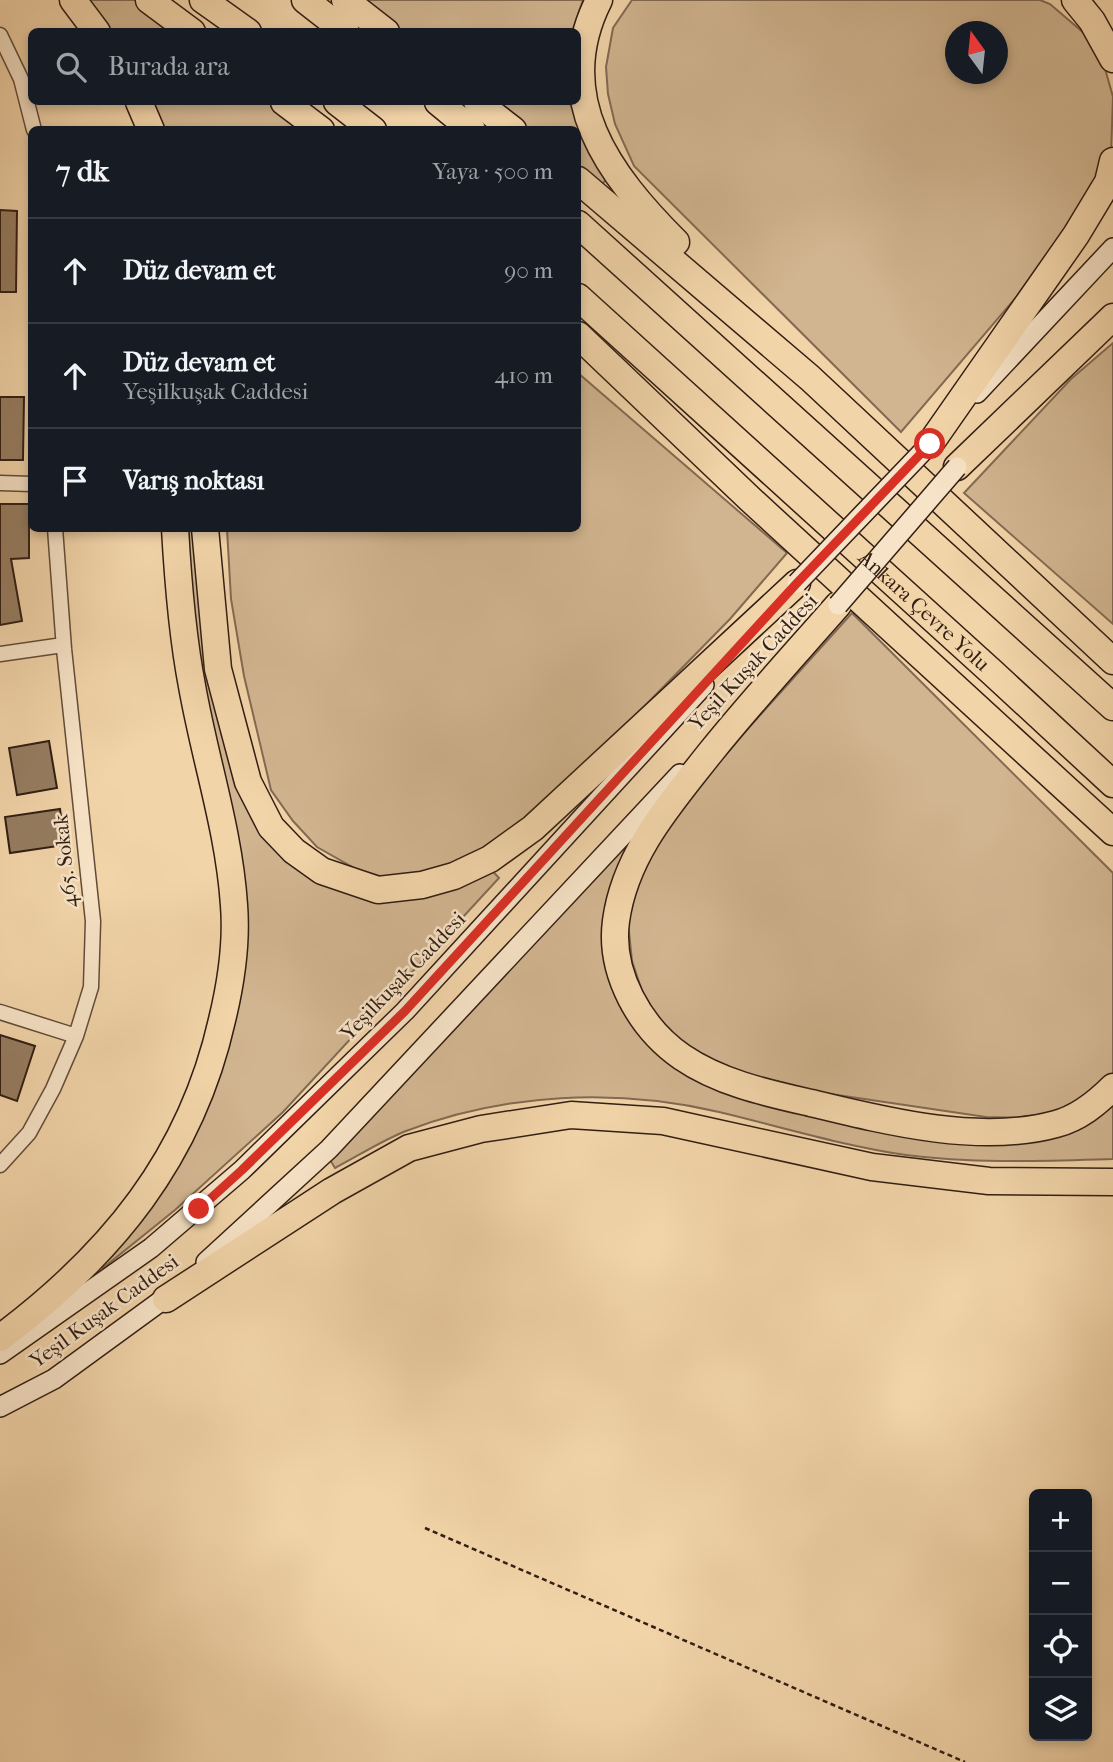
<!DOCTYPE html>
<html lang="tr">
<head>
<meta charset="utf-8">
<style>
	body { margin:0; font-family:"IM FELL French Canon",serif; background:#242831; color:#f1f3f6 }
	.controls { position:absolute; right:21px; bottom:21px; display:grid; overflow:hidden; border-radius:10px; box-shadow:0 4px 10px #0003 }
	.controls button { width:63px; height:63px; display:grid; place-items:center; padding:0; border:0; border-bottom:2px solid #363941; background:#171b24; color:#f1f3f6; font:35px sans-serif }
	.compass { position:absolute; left:945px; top:21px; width:63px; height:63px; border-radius:50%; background:#171b24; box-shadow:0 4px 10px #0003; rotate:345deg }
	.stop { position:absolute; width:21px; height:21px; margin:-16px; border:5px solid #d93025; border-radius:50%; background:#fff }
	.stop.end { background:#d93025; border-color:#fff; box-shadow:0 2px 7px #0008 }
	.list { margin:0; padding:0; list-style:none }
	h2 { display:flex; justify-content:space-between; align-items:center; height:91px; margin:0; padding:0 28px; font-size:30px }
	h2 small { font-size:23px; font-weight:400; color:#9ea1a6 }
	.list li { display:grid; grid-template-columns:46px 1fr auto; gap:21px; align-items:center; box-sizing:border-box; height:105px; padding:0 28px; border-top:2px solid #363941 }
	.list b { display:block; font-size:26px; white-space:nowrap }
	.list p { margin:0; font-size:23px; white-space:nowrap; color:#9ea1a6 }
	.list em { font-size:23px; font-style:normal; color:#9ea1a6 }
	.icon { flex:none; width:38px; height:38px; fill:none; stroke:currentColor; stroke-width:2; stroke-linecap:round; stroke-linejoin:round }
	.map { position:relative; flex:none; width:1113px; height:1762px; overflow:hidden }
	.search { position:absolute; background:#171b24; box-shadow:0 4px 10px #0003; left:28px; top:28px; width:553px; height:77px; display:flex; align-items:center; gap:18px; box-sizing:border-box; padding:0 24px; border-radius:10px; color:#9ea1a6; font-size:26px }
	.panel { position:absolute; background:#171b24; box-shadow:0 4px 10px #0003; left:28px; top:126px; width:553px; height:406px; border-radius:10px }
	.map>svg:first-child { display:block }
	.green { fill:#d1b590; stroke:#826a52; stroke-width:2; fill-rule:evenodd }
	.building { fill:#967d61; stroke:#321e13; stroke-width:2 }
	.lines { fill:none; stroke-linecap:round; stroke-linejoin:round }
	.street-casing { stroke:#624c38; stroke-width:17 }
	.secondary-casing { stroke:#321e13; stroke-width:22 }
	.highway-casing { stroke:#321e13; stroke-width:29 }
	.path { stroke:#321e13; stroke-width:2.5; stroke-dasharray:5 3.5; stroke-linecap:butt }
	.street { stroke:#f7e3c7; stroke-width:14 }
	.secondary { stroke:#f7e3c7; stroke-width:19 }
	.highway { stroke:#f2d4a9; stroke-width:26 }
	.secondary-bridge-casing { stroke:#321e13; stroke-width:22; stroke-linecap:butt }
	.secondary-bridge { stroke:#f7e3c7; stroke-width:19 }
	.route { stroke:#d93025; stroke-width:9 }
	.labels { text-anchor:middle; stroke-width:5; stroke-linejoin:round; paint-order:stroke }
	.street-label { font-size:21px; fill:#321e13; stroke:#f7e3c7 }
</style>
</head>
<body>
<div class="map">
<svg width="1113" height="1762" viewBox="0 0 1113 1762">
	<rect width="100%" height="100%" fill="#f2d4a9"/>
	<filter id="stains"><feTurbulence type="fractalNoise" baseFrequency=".00286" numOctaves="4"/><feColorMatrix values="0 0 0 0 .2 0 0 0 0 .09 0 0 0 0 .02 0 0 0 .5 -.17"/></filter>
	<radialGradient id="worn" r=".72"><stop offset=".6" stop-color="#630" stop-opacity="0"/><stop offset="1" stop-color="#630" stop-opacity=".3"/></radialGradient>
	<path class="green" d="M87,0H139L181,31H110Z
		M354,0H583L572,32L394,31Z
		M632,0H1040L1050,4L1085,34L1104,65L1113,97L1111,155L1036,274L901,432L634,166L615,124L608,94L606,67L613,28ZM956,32H998V74H956Z
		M144,102H274L312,129H156Z
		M485,102H571L581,134L609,177L597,189L578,174V130L521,129Z
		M1113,343V624L964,493L1071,379Z
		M578,373L787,553L730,619L523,830L473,863L393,880L356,869L317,847L293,821L271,790L244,676L231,599L227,529L578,528Z
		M177,529H195L266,831L378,897L488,866L499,878L283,1112L175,1210L103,1268L96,1259L176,1165L241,964Z
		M852,613L1113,873V1074L1077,1106L1035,1118L986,1117L790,1088L687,1053L658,1024L644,997L632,961L628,922L637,881L662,835L717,763Z
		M619,844L628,854L606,906L661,1053L902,1133L1113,1105V1159C1044,1161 974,1164 906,1155C843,1146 782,1127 719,1112C616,1088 505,1093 406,1131C381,1141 358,1156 335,1168L327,1155Z"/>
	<path class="building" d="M0,210L17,211L16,292H0Z
		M0,397H24L23,460H0Z
		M0,504H29V558L11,559L22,621L0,625Z
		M49,741L57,788L17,795L9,748Z
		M60,809L65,845L10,853L5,817Z
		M0,1035L35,1046L17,1101L0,1095Z"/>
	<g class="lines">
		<defs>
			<path id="street" d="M0,35L21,79L34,130
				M0,483L32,484
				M0,654L63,645
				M0,1012L76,1036
				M0,1165L29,1133L53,1089L76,1036L91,987L93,921L64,649L55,528"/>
			<path id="secondary" d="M977,393L1113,248
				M206,1262L329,1149L680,774
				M0,1354L151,1248L242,1170L405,1011L704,685
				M0,1407L54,1379L176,1290"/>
			<g id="highway">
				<path d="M73,0L97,32"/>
				<path d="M149,0L192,32"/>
				<path d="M203,0L248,32"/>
				<path d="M305,0L346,32"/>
				<path d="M345,0L386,32"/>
				<path d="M599,0C550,97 609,175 676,242"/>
				<path d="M1075,0L1092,21L1113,59"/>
				<path d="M139,102L151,130"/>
				<path d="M284,102L321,130"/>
				<path d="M337,102L373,130"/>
				<path d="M438,102L472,130"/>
				<path d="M477,102L513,130"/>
				<path d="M578,180L810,378L1113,661"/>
				<path d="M578,224L1113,707"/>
				<path id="s1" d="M578,297L994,674L1113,784"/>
				<path d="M578,335L750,499L1113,832"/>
				<path d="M930,444L1076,235L1108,182L1113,161"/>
				<path d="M957,467L1113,317"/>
				<path d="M205,528L218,669L248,782L271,827L294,851L322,871L378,890L422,885L454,876L490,859L533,828L797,583"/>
				<path d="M838,605C795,654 751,702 710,753C670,804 625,854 616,921C609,973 640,1028 682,1057C720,1083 767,1093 811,1103C885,1121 980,1145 1056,1124C1079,1118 1097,1103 1113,1087"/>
				<path d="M166,1299L332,1191L409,1148L481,1129L571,1115L663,1121L872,1167L989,1181L1113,1182"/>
				<path d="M0,1338C111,1255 191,1158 222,1020C231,983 237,943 234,905C229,830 205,760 192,686C182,634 178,582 175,528"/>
			</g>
		</defs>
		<use href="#street" class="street-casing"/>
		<use href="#secondary" class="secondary-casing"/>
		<use href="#highway" class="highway-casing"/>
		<path class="path" d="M425,1528L965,1762"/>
		<use href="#street" class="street"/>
		<use href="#secondary" class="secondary"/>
		<use href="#highway" class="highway"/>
		<defs>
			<path id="secondary-bridge" d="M797,583L930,444
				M838,605L957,467"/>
		</defs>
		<use href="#secondary-bridge" class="secondary-bridge-casing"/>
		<use href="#secondary-bridge" class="secondary-bridge"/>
	</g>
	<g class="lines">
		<path class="route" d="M199,1209L242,1170L405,1011L797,583L930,444"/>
	</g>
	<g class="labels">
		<g class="street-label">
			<text dy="7" stroke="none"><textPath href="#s1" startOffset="467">Ankara Çevre Yolu</textPath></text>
			<text transform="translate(753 662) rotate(-47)" y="7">Yeşil Kuşak Caddesi</text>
			<text transform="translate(65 861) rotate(-96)" y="7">465. Sokak</text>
			<text transform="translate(403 976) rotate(-46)" y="7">Yeşilkuşak Caddesi</text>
			<text transform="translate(104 1311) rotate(-36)" y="7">Yeşil Kuşak Caddesi</text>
		</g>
	</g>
	<rect width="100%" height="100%" filter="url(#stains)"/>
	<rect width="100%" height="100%" fill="url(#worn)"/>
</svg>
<div class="controls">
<button>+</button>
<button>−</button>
<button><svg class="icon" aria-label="locate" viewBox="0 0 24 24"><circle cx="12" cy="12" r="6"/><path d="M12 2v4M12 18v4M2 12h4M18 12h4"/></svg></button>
<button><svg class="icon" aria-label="layers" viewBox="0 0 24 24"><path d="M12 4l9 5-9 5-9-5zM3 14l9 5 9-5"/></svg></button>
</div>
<svg class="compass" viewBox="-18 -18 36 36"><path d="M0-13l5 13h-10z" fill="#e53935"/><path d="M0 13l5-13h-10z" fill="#9ea1a6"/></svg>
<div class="stop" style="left:930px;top:444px"></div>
<div class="stop end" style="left:199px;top:1209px"></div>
<div class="search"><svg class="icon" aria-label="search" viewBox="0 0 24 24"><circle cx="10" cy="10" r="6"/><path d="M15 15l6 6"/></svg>Burada ara</div>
<section class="panel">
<h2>7 dk<small>Yaya · 500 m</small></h2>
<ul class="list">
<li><svg class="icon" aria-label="ahead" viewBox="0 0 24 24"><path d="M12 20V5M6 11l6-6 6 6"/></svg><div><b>Düz devam et</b></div><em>90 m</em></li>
<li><svg class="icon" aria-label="ahead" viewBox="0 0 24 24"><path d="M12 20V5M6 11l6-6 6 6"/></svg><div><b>Düz devam et</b><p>Yeşilkuşak Caddesi</p></div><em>410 m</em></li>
<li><svg class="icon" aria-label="arrive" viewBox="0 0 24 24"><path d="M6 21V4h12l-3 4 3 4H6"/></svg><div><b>Varış noktası</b></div></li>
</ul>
</section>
</div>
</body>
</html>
